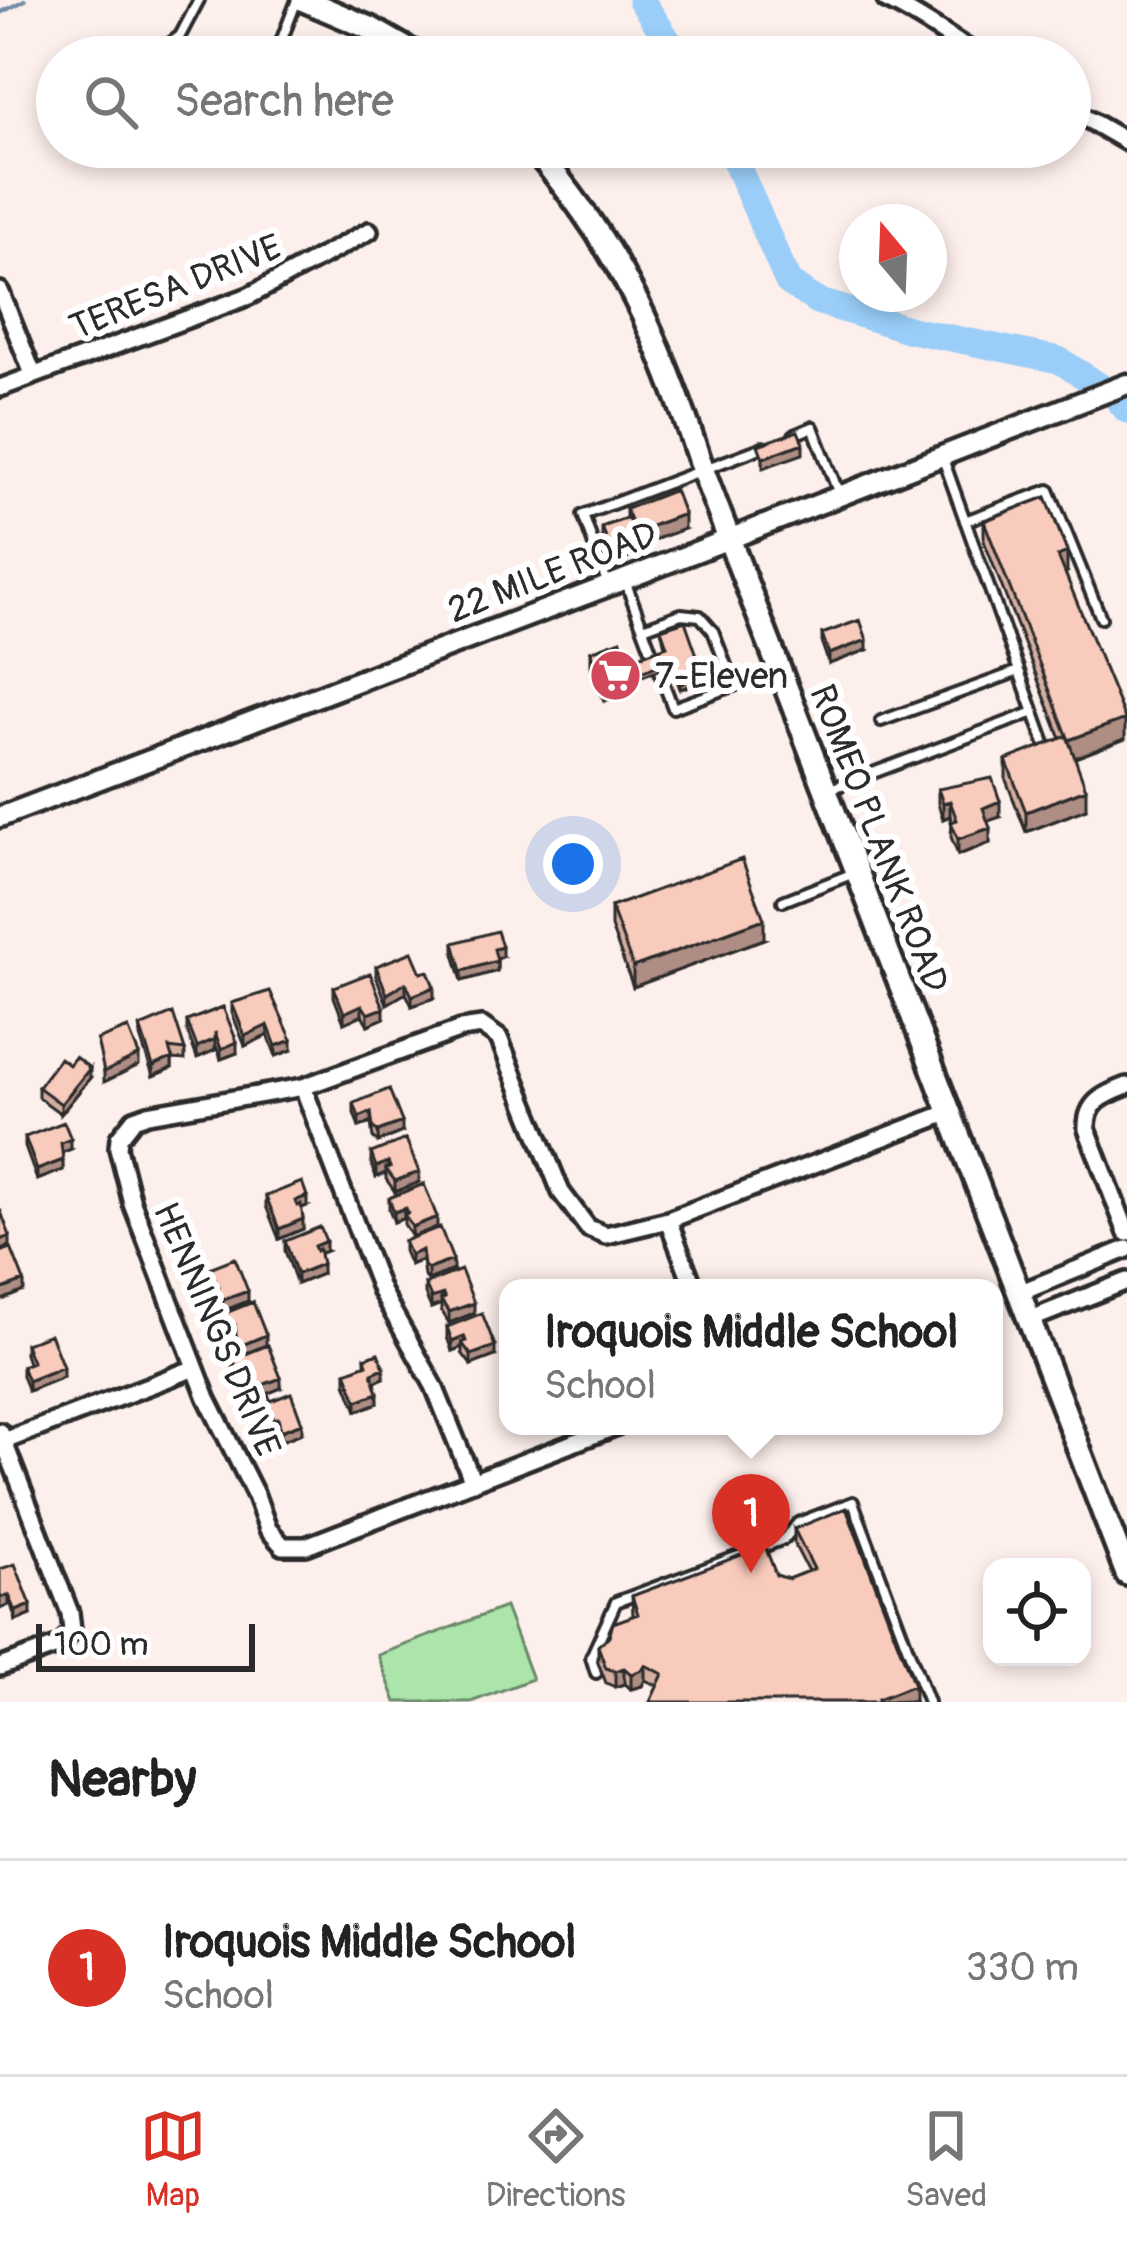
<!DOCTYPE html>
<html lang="en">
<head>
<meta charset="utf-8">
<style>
	body { margin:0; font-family:Pangolin,sans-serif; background:#f2f2f2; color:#222 }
	.controls { position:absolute; right:36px; bottom:36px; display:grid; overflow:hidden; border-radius:24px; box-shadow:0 6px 18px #0003 }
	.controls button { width:108px; height:108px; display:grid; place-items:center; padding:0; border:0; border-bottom:3px solid #e0e0e0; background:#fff; color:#222; font:60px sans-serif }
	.compass { position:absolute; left:839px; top:204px; width:108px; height:108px; border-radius:50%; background:#fff; box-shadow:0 6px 18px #0003; rotate:341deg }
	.scale { position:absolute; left:36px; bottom:30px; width:219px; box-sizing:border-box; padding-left:12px; border:6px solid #2b2b2b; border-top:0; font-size:33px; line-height:42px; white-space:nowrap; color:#2b2b2b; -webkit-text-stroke:9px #fff; paint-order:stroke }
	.you { position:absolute; left:573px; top:864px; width:42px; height:42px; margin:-30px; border:9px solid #fff; border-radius:50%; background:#1a73e8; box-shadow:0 0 0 18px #1a73e833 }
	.badge { display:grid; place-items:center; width:78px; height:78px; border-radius:50%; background:#d93025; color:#fff; font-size:39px; font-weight:700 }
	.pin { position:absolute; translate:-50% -99px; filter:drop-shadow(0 3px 6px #0008) }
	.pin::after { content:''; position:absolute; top:63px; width:42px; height:36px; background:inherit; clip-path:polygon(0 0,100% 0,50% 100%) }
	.popup { position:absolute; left:499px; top:1279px; width:504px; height:156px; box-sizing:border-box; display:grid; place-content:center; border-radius:24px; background:#fff; filter:drop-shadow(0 3px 9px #0005); font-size:39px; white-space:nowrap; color:#767676 }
	.popup b { font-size:45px; color:#222 }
	.popup::after { content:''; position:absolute; left:50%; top:100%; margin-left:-24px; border:24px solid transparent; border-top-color:#fff }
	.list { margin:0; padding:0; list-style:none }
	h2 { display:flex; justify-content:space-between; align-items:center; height:156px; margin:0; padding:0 48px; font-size:51px }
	h2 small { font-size:39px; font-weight:400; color:#767676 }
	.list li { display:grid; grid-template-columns:78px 1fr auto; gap:36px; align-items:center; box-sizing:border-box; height:216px; padding:0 48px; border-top:3px solid #e0e0e0 }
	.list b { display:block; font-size:45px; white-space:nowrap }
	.list p { margin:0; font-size:39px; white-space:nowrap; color:#767676 }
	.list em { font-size:39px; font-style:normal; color:#767676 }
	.icon { flex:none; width:66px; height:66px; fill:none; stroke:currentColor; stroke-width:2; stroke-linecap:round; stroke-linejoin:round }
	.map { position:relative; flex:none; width:1127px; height:1702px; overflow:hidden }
	.search { position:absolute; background:#fff; box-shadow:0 6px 18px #0003; left:36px; right:36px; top:36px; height:132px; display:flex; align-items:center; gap:30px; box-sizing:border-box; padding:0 42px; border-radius:66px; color:#767676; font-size:45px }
	.sheet { height:372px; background:#fff }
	nav { display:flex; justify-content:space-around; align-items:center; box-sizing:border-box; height:168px; border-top:3px solid #e0e0e0; background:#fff; font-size:33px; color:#767676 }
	nav a { display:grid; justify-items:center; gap:6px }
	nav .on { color:#d93025 }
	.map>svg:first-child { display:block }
	.pitch { fill:#abe5aa; stroke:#6b886a; stroke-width:3 }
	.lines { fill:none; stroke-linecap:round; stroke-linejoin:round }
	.stream { stroke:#6e8da6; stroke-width:4.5 }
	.river { stroke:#9acef8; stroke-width:27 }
	.service-casing { stroke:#2b2b2b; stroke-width:16 }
	.minor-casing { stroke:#2b2b2b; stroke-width:24 }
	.tertiary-casing { stroke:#2b2b2b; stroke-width:27 }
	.secondary-casing { stroke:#2b2b2b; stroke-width:30 }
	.service { stroke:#fff; stroke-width:8 }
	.minor { stroke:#fff; stroke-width:15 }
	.tertiary { stroke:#fff; stroke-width:18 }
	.secondary { stroke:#fff; stroke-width:21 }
	.wall { fill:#d6afa2; stroke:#2b2b2b; stroke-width:3 }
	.shaded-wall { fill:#ae8e84; stroke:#2b2b2b; stroke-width:3 }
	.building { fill:#f9cbbc; stroke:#2b2b2b; stroke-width:3 }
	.labels { text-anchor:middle; stroke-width:12; stroke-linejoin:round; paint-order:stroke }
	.street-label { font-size:36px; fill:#2b2b2b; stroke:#fff }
	.poi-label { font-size:36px; fill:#2b2b2b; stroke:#fff; text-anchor:start }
</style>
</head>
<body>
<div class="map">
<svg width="1127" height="1702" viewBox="0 0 1127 1702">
	<rect width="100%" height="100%" fill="#fdefeb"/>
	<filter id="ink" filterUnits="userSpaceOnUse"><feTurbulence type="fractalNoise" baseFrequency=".00833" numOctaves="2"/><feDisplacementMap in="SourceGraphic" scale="24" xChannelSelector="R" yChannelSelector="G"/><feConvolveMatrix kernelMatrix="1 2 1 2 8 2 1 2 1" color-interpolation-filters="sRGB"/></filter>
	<g filter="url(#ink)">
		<path class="pitch" d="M505,1607L532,1679L471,1702H396L378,1655Z"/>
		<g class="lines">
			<path class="stream" d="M0,13L25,0"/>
			<path class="river" d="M641,0L679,57
				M729,147L788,282L817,301L911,330L1059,360L1115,396L1127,410"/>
			<defs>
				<path id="service" d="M152,57L180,36L199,0
					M275,57L297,0
					M794,435L813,427L839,494
					M942,456L1047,749
					M965,521L1049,490L1101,618
					M625,581L673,708L774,671
					M608,585L583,515L763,447
					M643,628L681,614L700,616L713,631L734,686
					M881,721L1019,671
					M828,790L1034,712
					M783,901L854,873
					M596,1673L591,1657L616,1602L784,1539L798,1523L853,1502L928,1702"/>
				<path id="minor" d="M886,0C919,15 949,38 981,57
					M1070,109L1127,142
					M0,291L33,374
					M0,388L249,296L369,231
					M1127,1086C1104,1095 1086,1102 1087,1129L1127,1233
					M303,1087L381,1291L434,1386L473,1482
					M668,1220L694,1288
					M1019,1293L1127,1249
					M1029,1320L1127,1281
					M617,1426L306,1546H283L268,1529L256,1496L207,1398L132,1203L118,1148L119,1138L134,1119L148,1114L303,1087L461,1029L482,1026L499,1038L561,1192L588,1228L606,1235L668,1220L950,1112
					M0,1432L70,1613L72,1630L62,1644L0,1667
					M4,1441L195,1368"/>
				<path id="tertiary" d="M0,817L608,586L1127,384"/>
				<path id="secondary" d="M304,0L372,29L421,57
					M532,147C622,249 661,343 703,471L1127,1574"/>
			</defs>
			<use href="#service" class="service-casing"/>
			<use href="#minor" class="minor-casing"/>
			<use href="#tertiary" class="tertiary-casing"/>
			<use href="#secondary" class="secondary-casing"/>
			<use href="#service" class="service"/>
			<use href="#minor" class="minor"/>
			<use href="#tertiary" class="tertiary"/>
			<use href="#secondary" class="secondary"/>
		</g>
		<path class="wall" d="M626,509L684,529L637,546V555L612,564L602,537V527L626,518Z
			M984,521L1067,572L1065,573L1125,739L1075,758L1086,809L1026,832L1006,780V760L1061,739L984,541Z
			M661,629L704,681L680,689L672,665L633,679V690L604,701L591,666V651L628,660L665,647Z
			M822,634L867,650L829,664L822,644Z
			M938,789L1000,817L987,821L990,843L958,855L951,837L952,822L950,816L943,819L938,804Z
			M611,907L764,939L633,987L611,927Z
			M454,943L502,957L497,959V971L462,981L454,954Z
			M376,966L421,973L434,998L412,1006L406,993L387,1004L376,976Z
			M334,987L384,1018L368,1025L362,1015L344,1023L334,997Z
			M270,991L292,1050L276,1056L268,1035L245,1046L232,1013V1003Z
			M223,1007L237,1053L221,1059L215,1043V1050L197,1058L187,1031V1021Z
			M140,1027L185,1050V1060L172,1059V1068L153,1076L140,1037Z
			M90,1078L61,1114L38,1097V1087Z
			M354,1103L402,1132L378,1142L373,1138L371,1123L359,1127L354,1113Z
			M25,1137L71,1149L62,1153L63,1170L37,1180L25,1147Z
			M371,1153L419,1182L395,1192L386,1179V1173L376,1177L371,1163Z
			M424,1184L412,1237L404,1224V1218L394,1222L389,1209V1198Z
			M266,1196L307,1206L301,1208L303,1229L279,1239L266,1206Z
			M285,1241L326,1251L320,1253L322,1274L297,1284L285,1251Z
			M404,1241L453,1270L428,1280L424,1276L422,1260L410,1265L404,1251Z
			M199,1272L248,1301L223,1311L215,1298V1292L205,1296L199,1282Z
			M425,1284L474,1313L449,1323L441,1310V1304L431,1308L425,1294Z
			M253,1302L242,1355L237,1352L235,1336L223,1340L218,1326V1316Z
			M447,1327L495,1356L471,1365L462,1353V1347L452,1351L447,1337Z
			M25,1344L63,1377L28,1391L22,1376V1366L28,1363L25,1354Z
			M365,1358L384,1378L375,1382L378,1403L357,1411L346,1383V1372L365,1365Z
			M233,1359L281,1388L257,1398L248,1385V1379L238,1383L233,1369Z
			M254,1401H271L302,1433L281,1441L278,1428L274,1430L272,1424L261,1428L254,1411Z
			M794,1529L914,1701L658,1686L645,1680L642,1686L631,1689L624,1684L615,1687L606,1683L598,1662V1646L633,1616L632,1596L776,1575L788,1579L808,1571L794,1544Z
			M0,1569L31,1615L16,1621Z"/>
		<path class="shaded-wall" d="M803,443V454L763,468V458Z
			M684,514V529L637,546V555L612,564V554L635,545V532Z
			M1067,552V572L1058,576V556Z
			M867,640V650L829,664V654Z
			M672,660V665L633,679V690L604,701V685Z
			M704,675V681L680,689V684Z
			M1125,719V739L1069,760V740Z
			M1086,789V809L1026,832V812Z
			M950,801V816L943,819V803Z
			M1000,801V817L983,823V808Z
			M990,828V843L958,855V839Z
			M764,919V939L633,987V967Z
			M502,947V957L494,960V949Z
			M497,961V971L462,981V971Z
			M406,983V993L387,1004V994Z
			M434,987V998L412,1006V996Z
			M362,1005V1015L344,1023V1013Z
			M384,1008V1018L368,1025V1014Z
			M268,1025V1035L245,1046V1036Z
			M215,1039V1050L197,1058V1047Z
			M292,1040V1050L276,1056V1046Z
			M237,1042V1053L221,1059V1049Z
			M139,1055V1065L104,1082V1072Z
			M172,1058V1068L153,1076V1066Z
			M90,1068V1078L61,1114V1104Z
			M371,1112V1123L359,1127V1117Z
			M402,1122V1132L378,1142V1131Z
			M71,1139V1149L61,1153V1143Z
			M63,1160V1170L37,1180V1170Z
			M388,1162V1171L386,1169V1173L376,1177V1167Z
			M419,1172V1182L395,1192V1181Z
			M307,1196V1206L295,1211V1201Z
			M406,1208V1217L404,1214V1218L394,1222V1212Z
			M437,1217V1227L412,1237V1227Z
			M303,1219V1229L279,1239V1229Z
			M10,1236V1246L0,1250V1240Z
			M326,1241V1251L314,1256V1246Z
			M422,1250V1260L410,1265V1255Z
			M453,1260V1270L428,1280V1269Z
			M322,1264V1274L297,1284V1274Z
			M24,1281V1291L0,1301V1290Z
			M216,1281V1290L215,1288V1292L205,1296V1286Z
			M248,1291V1301L223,1311V1300Z
			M443,1294V1303L441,1300V1304L431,1308V1298Z
			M474,1303V1313L449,1323V1312Z
			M235,1325V1336L223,1340V1330Z
			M266,1335V1345L242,1355V1345Z
			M464,1336V1345L462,1343V1347L452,1351V1341Z
			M495,1346V1356L471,1365V1355Z
			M63,1367V1377L28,1391V1381Z
			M250,1368V1377L248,1375V1379L238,1383V1373Z
			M384,1368V1378L372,1383V1373Z
			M281,1378V1388L257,1398V1387Z
			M378,1393V1403L357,1411V1401Z
			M272,1413V1424L261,1428V1418Z
			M302,1423V1433L281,1441V1431Z
			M9,1595V1605L0,1609V1598Z
			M31,1605V1615L16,1621V1611Z
			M645,1665V1680L642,1686L631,1689V1674Z
			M624,1668V1684L615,1687V1671Z
			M914,1685V1701L878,1702V1699Z"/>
		<path class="building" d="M798,431L803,443L763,458L758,445Z
			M675,490L684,514L635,532L626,509Z
			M1046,497L1067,552L1058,556L1125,719L1069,740L984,521Z
			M628,518L637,544L612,554L602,527Z
			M860,620L867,640L829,654L822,634Z
			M685,621L704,675L680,684L672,660L633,674L628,660L667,646L661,629Z
			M621,640L633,675L604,685L591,651Z
			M1067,736L1086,789L1026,812L1006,760Z
			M992,778L1000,801L983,808L990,828L958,839L951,822L957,820L950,801L943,803L938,789Z
			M742,859L764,919L633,967L611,907Z
			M497,931L502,947L494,949L497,961L462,971L454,943Z
			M412,952L421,973L428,971L434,987L412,996L406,983L387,994L376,966Z
			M370,973L384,1008L368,1014L362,1005L344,1013L334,987Z
			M270,991L292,1040L276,1046L268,1025L245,1036L232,1003Z
			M223,1007L237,1042L221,1049L215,1032V1039L197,1047L187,1021Z
			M173,1013L185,1050L169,1048L172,1058L153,1066L140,1027Z
			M128,1028L139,1055L104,1072L97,1040Z
			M75,1057L90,1068L61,1104L38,1087L60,1058L69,1065Z
			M389,1089L402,1122L378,1131L373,1128L371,1112L359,1117L354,1103Z
			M64,1122L71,1139L61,1143L63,1160L37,1170L25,1137Z
			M406,1139L419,1172L395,1181L386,1169L390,1167L388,1162L376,1167L371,1153Z
			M302,1182L307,1196L295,1201L297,1206L301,1204L303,1219L279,1229L266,1196Z
			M424,1184L437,1217L412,1227L404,1214L408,1213L406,1208L394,1212L389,1198Z
			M0,1209L10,1236L0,1240Z
			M320,1227L326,1241L314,1246L316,1251L319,1249L322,1264L297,1274L285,1241Z
			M440,1227L453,1260L428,1269L424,1266L422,1250L410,1255L404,1241Z
			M11,1248L24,1281L0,1290V1252Z
			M235,1258L248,1291L223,1300L215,1288L219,1286L216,1281L205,1286L199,1272Z
			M461,1270L474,1303L449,1312L441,1300L445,1298L443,1294L431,1298L425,1284Z
			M253,1302L266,1335L242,1345L237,1341L235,1325L223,1330L218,1316Z
			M482,1313L495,1346L471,1355L462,1343L466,1341L464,1336L452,1341L447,1327Z
			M50,1334L63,1367L28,1381L22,1366L32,1362L25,1344Z
			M268,1345L281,1378L257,1387L248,1375L252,1373L250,1368L238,1373L233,1359Z
			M378,1353L384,1368L372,1373L378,1393L357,1401L346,1372L367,1364L365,1358Z
			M291,1393L302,1423L281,1431L278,1418L274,1419L272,1413L261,1418L254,1401L268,1395L271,1401Z
			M846,1508L914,1685L878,1699L880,1702H650L663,1674L645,1665L642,1670L631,1674L624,1668L615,1671L606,1668L598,1646L609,1636L613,1623L638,1614L632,1596L765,1546L776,1575L788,1579L814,1569L794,1529Z
			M15,1564L31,1605L16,1611L9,1595L0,1598V1569Z"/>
	</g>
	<defs>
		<symbol id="supermarket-disc" viewBox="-11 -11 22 22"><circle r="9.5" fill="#d1495b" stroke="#fff"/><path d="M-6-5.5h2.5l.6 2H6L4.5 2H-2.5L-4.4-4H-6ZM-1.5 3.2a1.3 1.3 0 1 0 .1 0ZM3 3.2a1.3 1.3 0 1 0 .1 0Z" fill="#fff"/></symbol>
	</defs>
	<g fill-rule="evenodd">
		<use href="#supermarket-disc" x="586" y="646" width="59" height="59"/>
	</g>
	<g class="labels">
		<g class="street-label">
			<text transform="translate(175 286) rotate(-22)" y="13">TERESA DRIVE</text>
			<text transform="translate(552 571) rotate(-21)" y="13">22 MILE ROAD</text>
			<text transform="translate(880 838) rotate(69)" y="13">ROMEO PLANK ROAD</text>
			<text transform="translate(218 1329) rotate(67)" y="13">HENNINGS DRIVE</text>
		</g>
		<g class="poi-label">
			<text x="655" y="688">7-Eleven</text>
		</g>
	</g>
</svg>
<div class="controls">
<button><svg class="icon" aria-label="locate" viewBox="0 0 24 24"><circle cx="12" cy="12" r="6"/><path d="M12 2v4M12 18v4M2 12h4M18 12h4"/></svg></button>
</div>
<svg class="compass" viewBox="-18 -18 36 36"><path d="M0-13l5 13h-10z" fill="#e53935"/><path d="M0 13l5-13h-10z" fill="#767676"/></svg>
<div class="scale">100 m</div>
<div class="you"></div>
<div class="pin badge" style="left:751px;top:1573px">1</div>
<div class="popup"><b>Iroquois Middle School</b>School</div>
<div class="search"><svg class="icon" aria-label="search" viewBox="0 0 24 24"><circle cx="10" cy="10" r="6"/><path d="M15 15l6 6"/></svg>Search here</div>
</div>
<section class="sheet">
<h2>Nearby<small></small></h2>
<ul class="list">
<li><span class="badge">1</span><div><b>Iroquois Middle School</b><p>School</p></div><em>330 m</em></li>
</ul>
</section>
<nav>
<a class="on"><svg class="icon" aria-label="map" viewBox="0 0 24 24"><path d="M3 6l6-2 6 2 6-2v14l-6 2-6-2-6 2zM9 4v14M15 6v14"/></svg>Map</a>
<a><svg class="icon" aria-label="directions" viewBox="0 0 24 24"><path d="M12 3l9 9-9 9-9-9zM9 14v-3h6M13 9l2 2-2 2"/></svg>Directions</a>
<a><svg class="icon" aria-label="saved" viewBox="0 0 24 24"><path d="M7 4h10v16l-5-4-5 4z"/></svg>Saved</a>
</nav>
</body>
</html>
